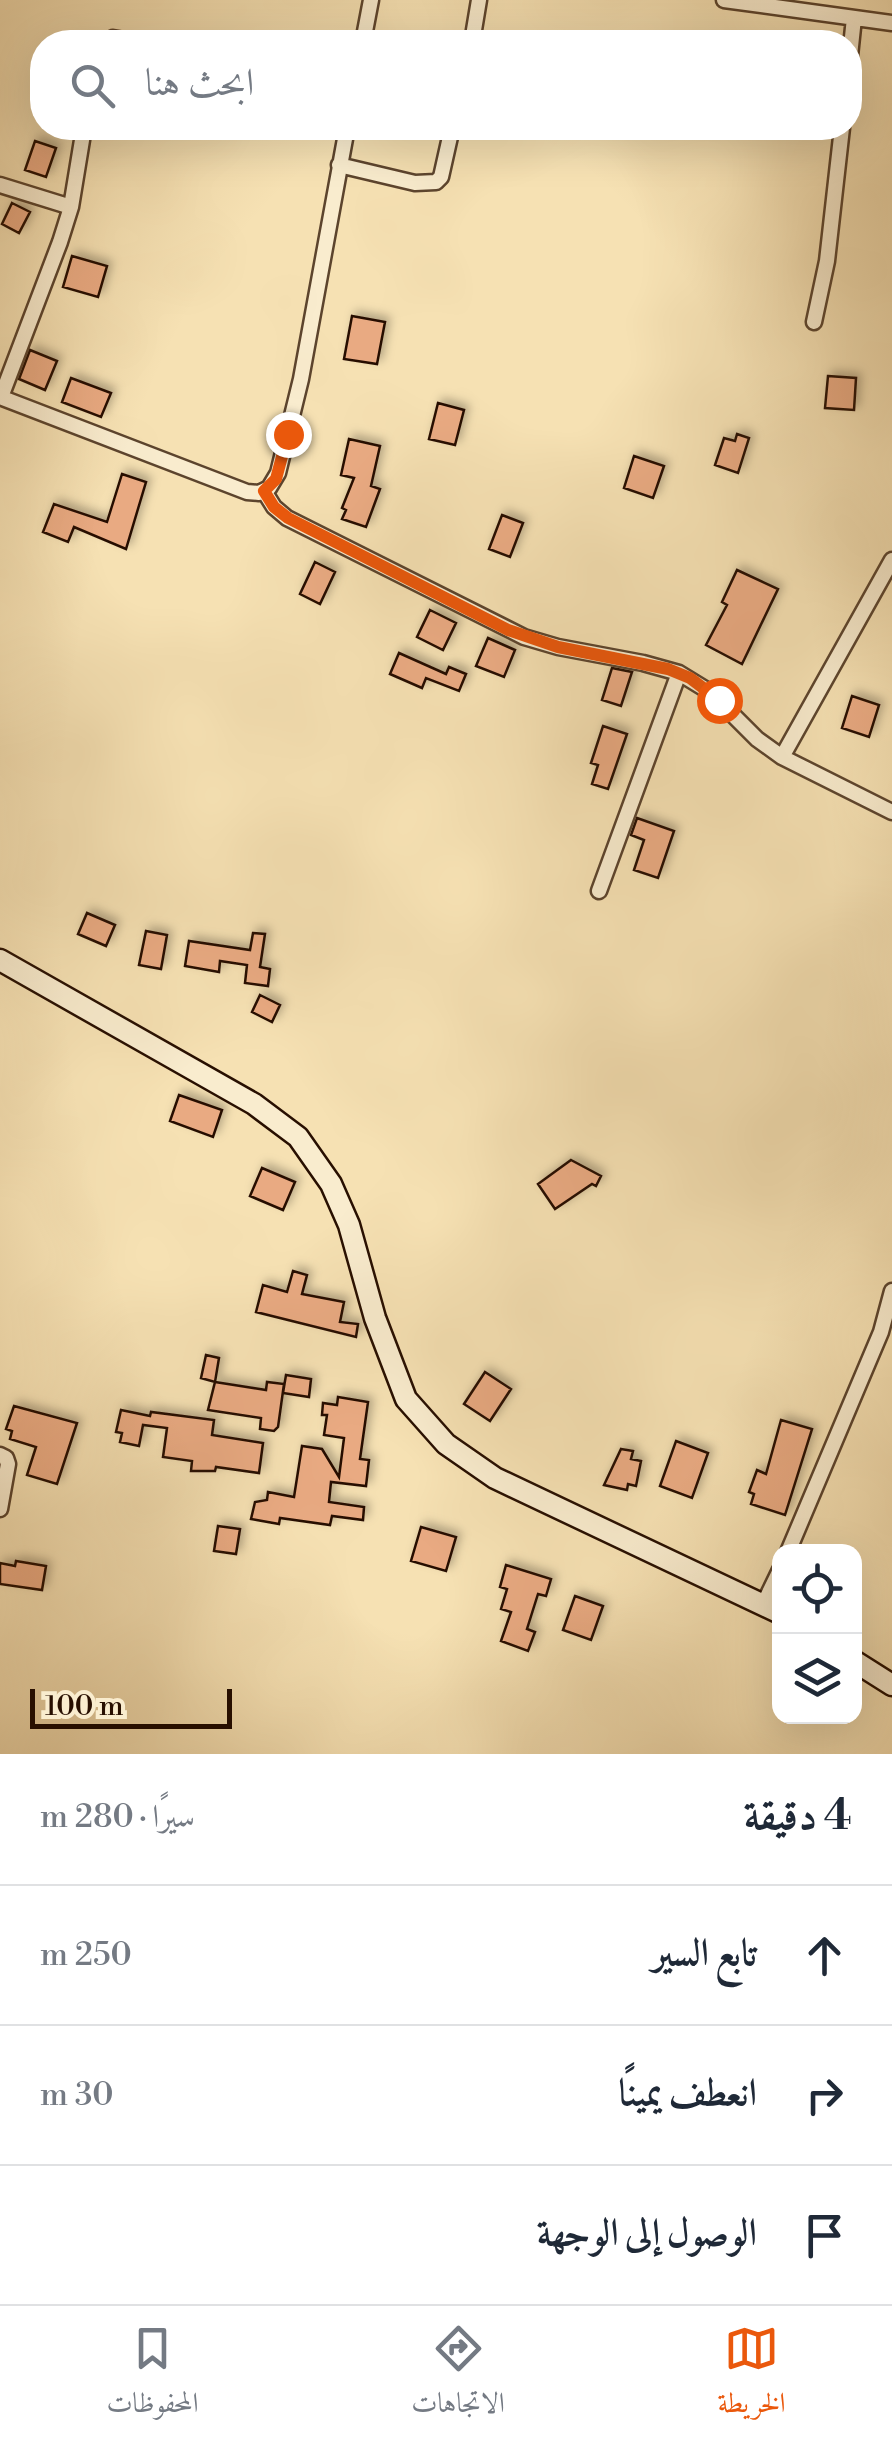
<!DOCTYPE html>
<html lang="ar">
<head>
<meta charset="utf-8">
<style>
	body { margin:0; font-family:"Libre Bodoni",Amiri,serif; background:#f2f2f3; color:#1f2937; direction:rtl }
	.controls { position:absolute; right:30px; bottom:30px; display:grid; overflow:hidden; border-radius:20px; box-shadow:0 10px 40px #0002 }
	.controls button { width:90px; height:90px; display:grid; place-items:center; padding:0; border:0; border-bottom:2px solid #e0e1e3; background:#fff; color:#1f2937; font:50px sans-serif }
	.scale { position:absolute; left:30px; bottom:25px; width:202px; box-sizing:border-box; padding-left:10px; border:5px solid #280f00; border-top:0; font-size:28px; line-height:35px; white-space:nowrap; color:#280f00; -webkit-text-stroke:8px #f9ecce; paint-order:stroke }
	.stop { position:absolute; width:30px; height:30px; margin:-22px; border:8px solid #ea580c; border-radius:50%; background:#fff }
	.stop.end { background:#ea580c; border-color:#fff; box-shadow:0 2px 10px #0008 }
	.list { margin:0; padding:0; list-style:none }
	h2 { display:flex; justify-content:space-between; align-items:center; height:130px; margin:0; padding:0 40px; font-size:42px }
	h2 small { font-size:32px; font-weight:400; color:#747a83 }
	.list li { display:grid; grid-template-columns:65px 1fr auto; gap:30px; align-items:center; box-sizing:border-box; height:140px; padding:0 40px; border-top:2px solid #e0e1e3 }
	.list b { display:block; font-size:38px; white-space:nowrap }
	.list em { font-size:32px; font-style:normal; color:#747a83 }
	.icon { flex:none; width:55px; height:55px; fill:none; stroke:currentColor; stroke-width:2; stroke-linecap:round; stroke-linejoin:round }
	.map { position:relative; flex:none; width:892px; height:1754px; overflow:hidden; direction:ltr }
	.search { position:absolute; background:#fff; box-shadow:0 10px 40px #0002; left:30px; right:30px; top:30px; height:110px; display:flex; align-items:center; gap:25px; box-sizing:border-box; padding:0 35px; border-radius:40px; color:#747a83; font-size:38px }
	.sheet { height:550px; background:#fff }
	nav { display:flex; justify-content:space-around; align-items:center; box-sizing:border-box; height:140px; border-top:2px solid #e0e1e3; background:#fff; font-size:28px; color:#747a83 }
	nav a { display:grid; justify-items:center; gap:5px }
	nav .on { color:#ea580c }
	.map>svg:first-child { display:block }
	.building { fill:#e9aa82; stroke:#280f00; stroke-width:2.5; filter:url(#shadow) }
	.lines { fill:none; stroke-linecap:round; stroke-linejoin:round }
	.street-casing { stroke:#5c442d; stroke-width:19 }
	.secondary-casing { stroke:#280f00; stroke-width:25 }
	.street { stroke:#f9ecce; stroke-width:14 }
	.secondary { stroke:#f9ecce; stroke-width:20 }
	.route { stroke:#ea580c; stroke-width:12 }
</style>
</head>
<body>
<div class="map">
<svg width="892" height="1754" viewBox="0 0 892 1754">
	<defs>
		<filter id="shadow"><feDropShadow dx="4.5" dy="-4.5" stdDeviation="5" flood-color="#0004"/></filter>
	</defs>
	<rect width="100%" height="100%" fill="#f6e1b3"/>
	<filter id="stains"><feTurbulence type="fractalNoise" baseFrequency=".002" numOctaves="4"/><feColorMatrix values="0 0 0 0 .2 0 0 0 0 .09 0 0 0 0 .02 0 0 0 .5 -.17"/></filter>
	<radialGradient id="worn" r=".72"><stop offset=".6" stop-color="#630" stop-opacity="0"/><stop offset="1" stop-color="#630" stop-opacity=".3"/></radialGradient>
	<path class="building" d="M35,141L56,148L46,177L25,170Z
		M12,203L30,212L19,233L2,224Z
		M72,256L107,266L98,297L63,287Z
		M352,316L385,322L377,364L344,359Z
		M30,350L57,361L45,390L19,379Z
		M828,376L856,378L854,410L825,408Z
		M71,378L111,393L101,417L62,402Z
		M438,403L464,410L455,445L429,439Z
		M737,434L749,438L738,473L715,465L724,438L735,441Z
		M349,439L380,446L371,486L380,489L366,527L342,519L346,510L342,508L354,478L341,475Z
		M634,456L664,466L653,498L624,488Z
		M122,474L146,482L126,549L74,527L68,542L43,532L54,504L107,522Z
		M502,515L523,523L510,557L489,549Z
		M315,562L335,572L320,604L300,594Z
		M737,570L778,589L742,664L706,645L727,605L722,602Z
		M430,610L456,623L443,650L417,637Z
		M488,638L515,650L504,677L476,666Z
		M399,653L446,674L449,667L466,674L459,691L426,678L422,688L390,674Z
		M612,668L632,672L621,706L602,700Z
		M852,696L879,705L869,737L842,728Z
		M603,726L627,734L608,789L592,784L598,765L591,763Z
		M637,818L674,831L658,878L634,870L644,840L631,835Z
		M87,913L115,925L106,946L78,934Z
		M146,931L167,935L161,969L139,965Z
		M253,933L265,934L260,967L270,969L268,986L245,983L247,965L220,961L219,972L185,966L189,941L250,950Z
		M260,995L280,1005L272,1022L252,1012Z
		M179,1095L222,1110L213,1137L170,1121Z
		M571,1160L601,1176L596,1186L592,1184L555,1209L538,1184Z
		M262,1168L295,1182L283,1210L250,1196Z
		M293,1271L307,1275L302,1294L344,1302L340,1322L358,1324L356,1337L256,1312L263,1285L287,1292Z
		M206,1355L219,1358L215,1382L201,1378Z
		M485,1372L511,1389L490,1421L464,1404Z
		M286,1375L311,1379L309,1397L283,1393Z
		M215,1382L266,1390L267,1382L284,1384L278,1427L274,1431L260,1429L261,1418L208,1410Z
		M338,1397L368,1402L360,1459L369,1460L366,1486L331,1482L329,1502L364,1507L363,1520L332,1516L330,1525L280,1518L279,1524L251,1519L255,1502L267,1500L268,1492L294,1497L302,1446L322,1449L339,1477L344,1438L324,1435L327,1415H322L323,1403L337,1405Z
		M14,1406L77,1423L57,1484L27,1475L36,1447L10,1439L12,1431L6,1429Z
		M121,1410L150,1416L151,1412L214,1420L212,1435L263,1443L259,1473L216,1467L215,1471H191L192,1461L163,1457L167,1428L143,1425L139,1446L120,1442L122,1433L116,1432Z
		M781,1420L812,1429L785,1515L751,1504L754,1494L749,1492L757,1470L766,1474Z
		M676,1441L708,1453L692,1498L660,1486Z
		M621,1449L633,1451L631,1459L641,1461L636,1486L628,1484L627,1490L604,1485Z
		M218,1526L240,1529L236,1554L214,1551Z
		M421,1527L456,1537L446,1571L411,1561Z
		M16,1561L46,1566L42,1590L0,1584V1563L15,1566Z
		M506,1565L551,1579L546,1596L538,1594L527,1629L535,1632L528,1651L501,1641L511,1612L501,1609L507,1589L500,1587Z
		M575,1596L603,1606L591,1640L563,1630Z"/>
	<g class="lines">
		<defs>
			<path id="street" d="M724,0L892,23
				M106,42L113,38L136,42
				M363,42L371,0
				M472,42L479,0
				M850,56L854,18
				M339,165L415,183L436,182L441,177L452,128
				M0,185L71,207
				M814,322L827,261L842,128
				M0,397L247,492L259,493L269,488L278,473L301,379L347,128
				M1,397L60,242L71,207L84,128
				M264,491L274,507L287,518L524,637L558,647L643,663L679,673L710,692L757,739L782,757L892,812
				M782,757L892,560
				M599,891L679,673
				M0,1455L6,1458L8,1464L0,1509
				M788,1552L881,1332L892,1291
				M763,1605L780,1570"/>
			<path id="secondary" d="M0,960L254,1104L298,1137L331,1184L349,1225L375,1318L406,1399L446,1444L495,1478L780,1613
				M854,1661L892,1685"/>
		</defs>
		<use href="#street" class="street-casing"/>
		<use href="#secondary" class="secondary-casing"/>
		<use href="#street" class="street"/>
		<use href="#secondary" class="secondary"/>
	</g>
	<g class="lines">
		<path class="route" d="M288,434L276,479L264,491L274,507L288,518L508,630L558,647L668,669L690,678L719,700"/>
	</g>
	<rect width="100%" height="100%" filter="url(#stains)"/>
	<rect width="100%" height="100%" fill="url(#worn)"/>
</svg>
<div class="controls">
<button><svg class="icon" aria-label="locate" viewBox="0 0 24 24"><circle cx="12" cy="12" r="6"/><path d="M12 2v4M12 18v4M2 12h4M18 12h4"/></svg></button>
<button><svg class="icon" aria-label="layers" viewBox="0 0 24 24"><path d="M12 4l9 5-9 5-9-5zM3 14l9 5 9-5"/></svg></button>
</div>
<div class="scale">100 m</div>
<div class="stop" style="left:719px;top:700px"></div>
<div class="stop end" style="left:288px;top:434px"></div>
<div class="search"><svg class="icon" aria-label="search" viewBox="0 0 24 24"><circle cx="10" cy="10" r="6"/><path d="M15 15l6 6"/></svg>ابحث هنا</div>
</div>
<section class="sheet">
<h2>4 دقيقة<small>سيرًا · 280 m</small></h2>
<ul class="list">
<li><svg class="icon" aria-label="ahead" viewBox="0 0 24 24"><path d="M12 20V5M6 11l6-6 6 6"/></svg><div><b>تابع السير</b></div><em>250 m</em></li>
<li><svg class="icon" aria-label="right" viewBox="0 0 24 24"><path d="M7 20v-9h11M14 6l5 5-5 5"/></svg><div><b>انعطف يمينًا</b></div><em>30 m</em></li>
<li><svg class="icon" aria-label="arrive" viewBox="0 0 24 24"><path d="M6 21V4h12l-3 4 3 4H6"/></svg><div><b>الوصول إلى الوجهة</b></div></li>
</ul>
</section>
<nav>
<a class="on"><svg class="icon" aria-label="map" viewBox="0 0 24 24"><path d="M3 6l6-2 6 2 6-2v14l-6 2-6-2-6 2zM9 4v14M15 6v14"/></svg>الخريطة</a>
<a><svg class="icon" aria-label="directions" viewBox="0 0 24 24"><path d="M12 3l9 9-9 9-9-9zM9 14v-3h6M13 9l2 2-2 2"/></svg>الاتجاهات</a>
<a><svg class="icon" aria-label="saved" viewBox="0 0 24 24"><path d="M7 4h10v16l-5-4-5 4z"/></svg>المحفوظات</a>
</nav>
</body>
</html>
